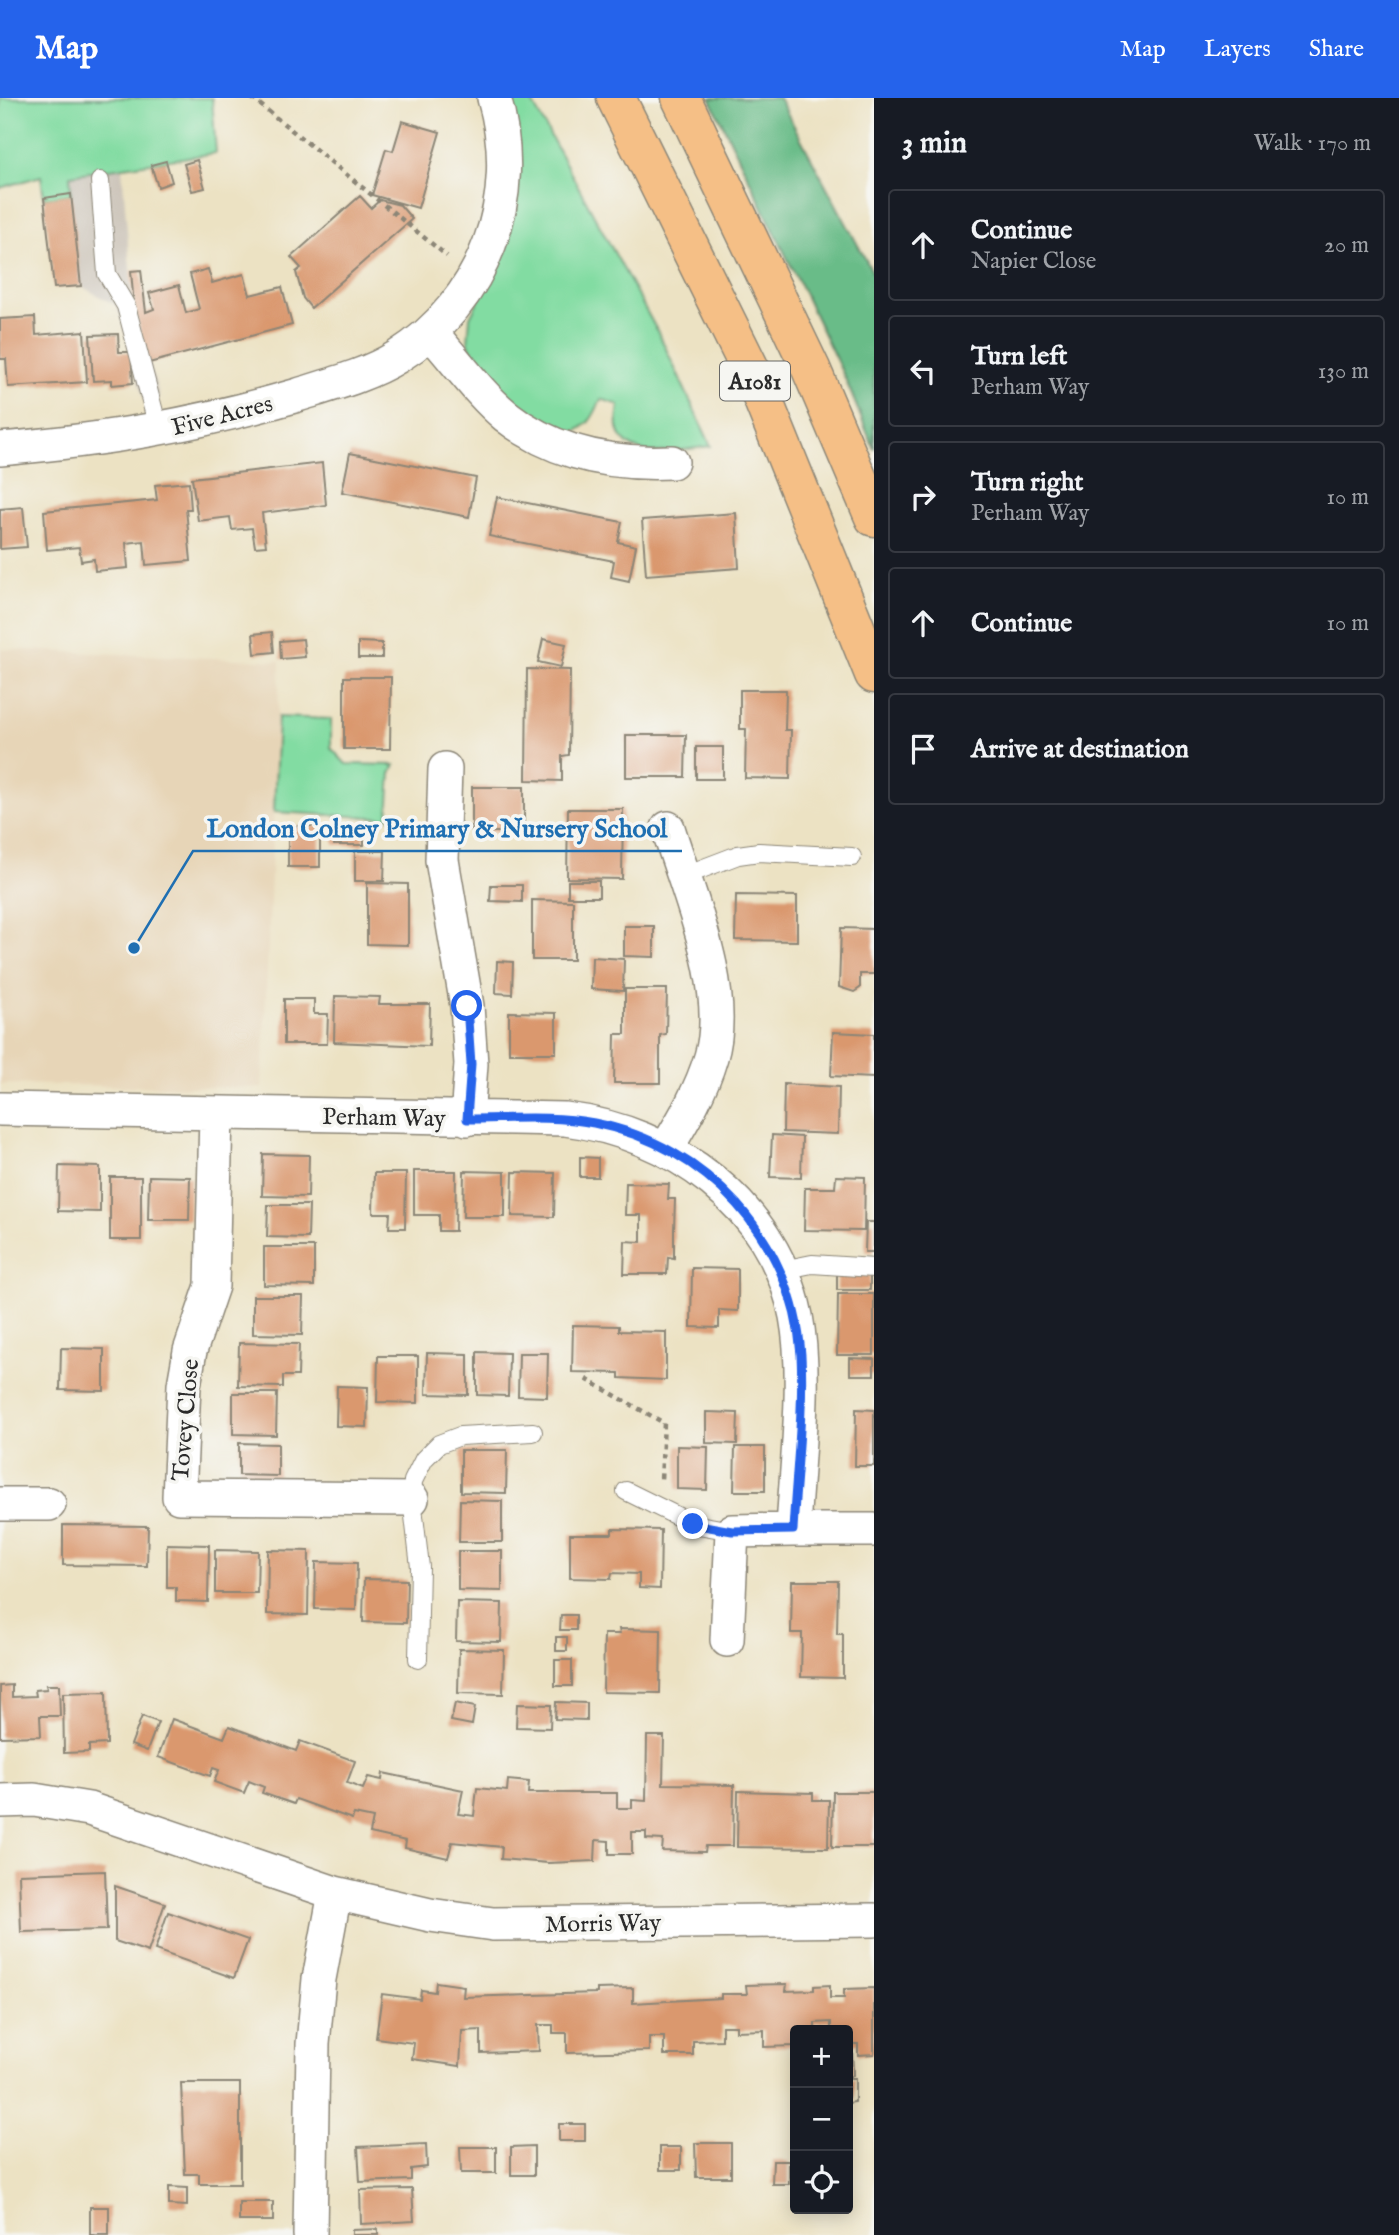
<!DOCTYPE html>
<html lang="en">
<head>
<meta charset="utf-8">
<style>
	body { margin:0; font-family:"IM FELL English",serif; background:#242831; color:#f1f3f6 }
	.controls { position:absolute; right:21px; bottom:21px; display:grid; overflow:hidden; border-radius:7px; box-shadow:0 4px 18px #0003 }
	.controls button { width:63px; height:63px; display:grid; place-items:center; padding:0; border:0; border-bottom:2px solid #363941; background:#171b24; color:#f1f3f6; font:35px sans-serif }
	.stop { position:absolute; width:21px; height:21px; margin:-16px; border:5px solid #2563eb; border-radius:50%; background:#fff }
	.stop.end { background:#2563eb; border-color:#fff; box-shadow:0 2px 7px #0008 }
	.list { margin:0; padding:0; list-style:none }
	h2 { display:flex; justify-content:space-between; align-items:center; height:91px; margin:0; padding:0 28px; font-size:30px }
	h2 small { font-size:23px; font-weight:400; color:#9ea1a6 }
	.list li { display:grid; grid-template-columns:46px 1fr auto; gap:21px; align-items:center; box-sizing:border-box; height:112px; margin:0 14px 14px; padding:0 14px; border:2px solid #363941; border-radius:7px }
	.list b { display:block; font-size:26px; white-space:nowrap }
	.list p { margin:0; font-size:23px; white-space:nowrap; color:#9ea1a6 }
	.list em { font-size:23px; font-style:normal; color:#9ea1a6 }
	.icon { flex:none; width:38px; height:38px; fill:none; stroke:currentColor; stroke-width:2; stroke-linecap:round; stroke-linejoin:round }
	.map { position:relative; flex:none; width:874px; height:2137px; overflow:hidden }
	header { display:flex; align-items:center; gap:42px; box-sizing:border-box; height:98px; padding:0 35px; background:#2563eb; color:#fff }
	header strong { font-size:33px }
	nav { display:flex; gap:38px; margin-inline-start:auto; font-size:24px }
	main { display:flex }
	aside { flex:1; background:#171b24 }
	.map>svg:first-child { display:block }
	.built { fill:#e7d5b7 }
	.industrial { fill:#cbc3b8 }
	.green { fill:#82dca2; stroke:#568466; stroke-width:2 }
	.forest { fill:#69bc88; stroke:#4a745a; stroke-width:2 }
	.building { fill:#da986e }
	.lines { fill:none; stroke-linecap:round; stroke-linejoin:round }
	.service-casing { stroke:#8c8677; stroke-width:20 }
	.minor-casing { stroke:#8c8677; stroke-width:36 }
	.primary-casing { stroke:#8c8677; stroke-width:41 }
	.path { stroke:#8c8677; stroke-width:4.5; stroke-dasharray:5 5; stroke-linecap:butt }
	.service { stroke:#fff; stroke-width:18 }
	.minor { stroke:#fff; stroke-width:33 }
	.primary { stroke:#f5bf86; stroke-width:38 }
	.route { stroke:#2563eb; stroke-width:9 }
	.labels { text-anchor:middle; stroke-width:7; stroke-linejoin:round; paint-order:stroke }
	.shield { fill:#f6f6f2; stroke:#686867; stroke-width:2 }
	.shield-label { font-size:23px; font-weight:bold; fill:#2b2b2b }
	.street-label { font-size:24px; fill:#2b2b2b; stroke:#f6f6f2 }
	.leader { fill:none; stroke:#1f6fb2; stroke-width:2.5 }
	.callout-dot { fill:#1f6fb2; stroke:#f6f6f2; stroke-width:2.5 }
	.callout-label { font-size:26px; text-anchor:middle; font-weight:bold; fill:#1f6fb2; stroke:#f6f6f2; stroke-width:7; stroke-linejoin:round; paint-order:stroke }
</style>
</head>
<body>
<header>
<strong>Map</strong>
<nav><a>Map</a><a>Layers</a><a>Share</a></nav>
</header>
<main>
<div class="map">
<svg width="874" height="2137" viewBox="0 0 874 2137">
	<rect width="100%" height="100%" fill="#f6f6f2"/>
	<filter id="ink" filterUnits="userSpaceOnUse"><feTurbulence type="fractalNoise" baseFrequency=".0143" numOctaves="2"/><feDisplacementMap in="SourceGraphic" scale="14" xChannelSelector="R" yChannelSelector="G"/><feConvolveMatrix kernelMatrix="1 2 1 2 8 2 1 2 1" color-interpolation-filters="sRGB"/></filter>
	<filter id="wash" filterUnits="userSpaceOnUse"><feTurbulence type="fractalNoise" baseFrequency=".00686" numOctaves="4" result="noise"/><feDisplacementMap in="SourceGraphic" scale="28" xChannelSelector="R" yChannelSelector="G"/><feGaussianBlur stdDeviation="1.57" result="paint"/><feColorMatrix in="noise" values="0 0 0 0 0 0 0 0 0 0 0 0 0 0 0 0 0 1.4 0 .05"/><feComposite in="paint" operator="in"/></filter>
	<g filter="url(#wash)">
		<rect width="100%" height="100%" fill="#ece2c3"/>
		<path class="built" d="M0,551L280,563L262,990L0,986Z"/>
		<path class="industrial" d="M122,69L133,209L160,300H143L117,208L81,188L54,190L44,100L71,96L69,77Z"/>
		<path class="green" d="M0,0H212L216,55L70,77L71,96L44,100L41,78L0,90Z
			M509,0H528L532,4L660,238L711,348C685,351 625,368 618,329C617,322 618,313 619,307L601,301C593,321 587,331 565,337L518,312L476,266L468,243L470,219L492,175Z
			M278,619L331,621V650L346,666L395,667L391,675L388,720L274,714Z"/>
		<path class="forest" d="M710,0H779L874,177V351L845,280Z"/>
		<g id="blocks">
			<path class="building" d="M402,23L440,34L418,110L372,97L386,51L393,53Z
				M197,62L205,90L192,93L184,66Z
				M166,63L172,84L158,89L151,67Z
				M71,96L81,188L54,190L44,100Z
				M360,98L371,110L380,102L400,107L412,121L311,210L303,200L296,174L301,170L291,159Z
				M208,171L212,185L244,176L250,197L282,189L292,227L149,265L134,208L131,173L141,172L146,214L154,211L149,195L179,187L186,215L199,211L190,176Z
				M35,219L36,237L84,233L87,284L8,289L6,261H0V221Z
				M118,236L119,254H131L133,285L112,287V282L93,283L90,237Z
				M350,355L476,380L469,419L342,394Z
				M322,365L326,407L262,415L266,448L255,449L252,430L232,432L230,419L198,423L192,380Z
				M189,384L191,411H186L191,463L146,467L144,443L126,445L128,470L95,473L94,461L81,463L79,449L47,452L44,413L157,402L155,387Z
				M497,399L622,424L618,444L636,448L629,483L611,479L614,463L489,438Z
				M23,409L27,449L0,451V411Z
				M736,415L739,470L646,477L642,422Z
				M272,534L274,554L255,556L253,536Z
				M303,541L305,559L281,561L280,543Z
				M543,541L566,546L561,569L538,564Z
				M358,544L382,545V560H358Z
				M527,571L570,572L569,657L562,658V683L526,682Z
				M344,579H391L390,651H344Z
				M740,592H786L785,632H791L790,681L745,680L746,631H740Z
				M626,637H686L685,679H626Z
				M696,649H723V681H696Z
				M472,689H524V734H472Z
				M568,711H623L622,781L567,780Z
				M288,728H320V769H288Z
				M334,731H364V747H334Z
				M355,753H385L384,783H355Z
				M568,783H599V799H568Z
				M367,785L408,786V847L367,846Z
				M491,787H522V804L490,803Z
				M736,797L797,798V843L735,842Z
				M532,802L573,803V862H532Z
				M624,828H654V859L624,858Z
				M841,830L874,831V876H860V890L854,894L839,889Z
				M592,859L624,861L623,893L591,891Z
				M497,863L513,864L512,896L496,895Z
				M625,891H667L666,936L660,937V985H614L615,936H625Z
				M335,898L380,899L379,906H430L429,948L334,944Z
				M284,901H314V916H328L327,946H284Z
				M509,914L556,915V955H509Z
				M833,934L874,936V980L831,978Z
				M784,986L839,989L838,1036L783,1034Z
				M772,1037L802,1039L801,1080L770,1079Z
				M263,1056L309,1057L308,1099L262,1098Z
				M580,1059L598,1060V1079H580Z
				M59,1068L100,1069V1114L58,1113Z
				M414,1073H456L455,1133H439V1117H414Z
				M464,1073L505,1074V1119H463Z
				M513,1074L555,1075L554,1119L512,1118Z
				M374,1075H406L405,1130H389L390,1115H373Z
				M149,1078L190,1079L189,1122H148Z
				M836,1078L865,1079L864,1133L804,1132L805,1090H835Z
				M110,1079H141V1142H110Z
				M626,1085L669,1086L668,1101H675L674,1132V1160L668,1159L667,1176H624L625,1143L641,1144V1117H625Z
				M268,1107H309L308,1140L267,1139Z
				M866,1124H874V1154H865Z
				M264,1149H314V1188L264,1187Z
				M692,1170L738,1171V1213L719,1212V1230L691,1229Z
				M837,1176L870,1177V1192H837Z
				M838,1196H874V1257H837Z
				M253,1198H303L302,1237L253,1236Z
				M573,1227L619,1228V1233L666,1234V1282L619,1280V1275L572,1274Z
				M239,1245L299,1246L298,1278H283V1289L238,1288Z
				M61,1250L104,1251V1293L60,1292Z
				M477,1254L509,1255L508,1298L477,1297Z
				M427,1255L468,1256V1297L426,1296Z
				M519,1255H548L547,1299L518,1298Z
				M378,1258H418V1305L377,1304Z
				M850,1260L874,1261V1277H850Z
				M337,1288L368,1289L367,1329L336,1328Z
				M233,1295H277L276,1337L233,1336Z
				M856,1311L874,1312V1368H855Z
				M706,1314L738,1315L737,1346L706,1345Z
				M239,1345L278,1346V1378L239,1377Z
				M677,1348L708,1349L707,1392L677,1391Z
				M735,1349H765V1393H734Z
				M461,1352H507L506,1395L461,1394Z
				M460,1402L502,1403V1444H459Z
				M63,1427L148,1428L147,1468L63,1467Z
				M612,1431L661,1432L660,1491L639,1490V1476L612,1475L611,1481L570,1480V1436H612Z
				M167,1446L209,1447L208,1504L176,1503V1489H167Z
				M215,1452L258,1453L257,1495H215Z
				M268,1452L309,1453L308,1517L267,1516Z
				M458,1453H502V1493L458,1492Z
				M316,1464L357,1465L356,1512L315,1511Z
				M364,1481L407,1482L406,1525L363,1524Z
				M792,1483H838L837,1536H843V1580L801,1579L802,1535H791Z
				M457,1504L502,1505L501,1544L456,1543Z
				M561,1517H576V1532H560Z
				M619,1531L661,1532L660,1595L603,1594L604,1536H620Z
				M556,1539H567V1553H556Z
				M459,1551L504,1552L503,1596L458,1595Z
				M555,1562H572V1588H555Z
				M12,1587V1599L36,1598L35,1592L47,1591L46,1587H59L60,1618H40L41,1638L0,1639V1588Z
				M106,1594L107,1646L89,1647V1654L64,1655L63,1595Z
				M556,1604L587,1605V1622L555,1621Z
				M455,1605L475,1609L472,1627L451,1623Z
				M517,1606L551,1607L550,1630L516,1629Z
				M142,1618L158,1624L147,1653L131,1647Z
				M172,1621L224,1640L229,1628L296,1653L300,1643L355,1663L347,1685L363,1691L368,1679L382,1682L383,1675L463,1692L458,1716L474,1718L477,1690L507,1693L508,1682L529,1684L528,1695H617V1710H632V1702L646,1703L647,1638H664L663,1686L734,1687L733,1748H706L705,1754L662,1753L663,1742L646,1741V1734H632V1756H609V1743L596,1742L595,1763L548,1765L501,1761L502,1749L452,1744L448,1760L405,1750L406,1743L370,1735L373,1720L354,1716L352,1721L296,1701L294,1706L262,1695L264,1689L249,1683L244,1695L214,1684L219,1672L213,1670L210,1678L158,1659Z
				M738,1693L813,1695V1702H829L828,1750L737,1749Z
				M833,1694H874V1749H832Z
				M105,1773L107,1832L21,1834L19,1776Z
				M115,1788L165,1805L148,1854L115,1843Z
				M168,1814L248,1842L234,1880L155,1852Z
				M436,1884L464,1888L463,1899L597,1895V1891L633,1890V1905L721,1900V1896H747L746,1887L787,1886L786,1893L814,1892V1888L830,1887V1900H844V1891L874,1890V1956L858,1957V1946H852L853,1978H848V1932H831V1924L815,1925V1932H795V1948L764,1949V1932L736,1933V1928H722V1942L693,1943V1957H664V1939H649V1953L567,1955V1935H553V1927H538L539,1953L481,1955V1932L462,1933L460,1968L412,1961L414,1945L376,1940L382,1896L420,1901L421,1892L435,1894Z
				M848,1981H855V2004L848,2005Z
				M181,1985H240V2086H199V2076H185Z
				M559,2026H585V2043H559Z
				M695,2045H731V2079H696Z
				M426,2046L427,2069L411,2071V2082L360,2084L358,2049Z
				M534,2048V2077H511V2049Z
				M460,2049H496V2075H461Z
				M660,2049H681V2072H660Z
				M773,2063H789V2086H772Z
				M169,2089L187,2090V2108L169,2107Z
				M412,2091L414,2123L361,2126L360,2092Z
				M239,2104H273V2123H239Z
				M90,2109H109V2137H90Z
				M378,2131V2137H352V2132Z"/>
		</g>
	</g>
	<g filter="url(#ink)">
		<use href="#blocks" fill-opacity="0" stroke="#8c8677" stroke-width="2"/>
		<g class="lines">
			<defs>
				<path id="service" d="M100,83L107,176L126,208L159,333
					M683,778L738,757L759,754L852,759
					M782,1172L812,1166L874,1170
					M626,1393L693,1426L732,1433
					M418,1561L420,1469L412,1401L413,1383L424,1361L439,1346L460,1338L533,1334"/>
				<path id="minor" d="M431,235C455,261 478,295 506,318C554,356 613,367 672,364
					M0,351C106,342 195,327 298,297C330,287 368,277 397,259C485,204 523,99 494,0
					M445,671L442,762L467,908L471,966L467,1021
					M0,1011L565,1021C673,1034 774,1107 796,1218C808,1282 796,1366 793,1432H874
					M216,1015L212,1188L190,1253L184,1287L179,1399L412,1401
					M666,1051C684,1021 701,993 711,959C731,892 688,796 668,730
					M0,1406H49
					M727,1542L732,1433L793,1432
					M0,1703L34,1702L89,1711L335,1795L430,1817L493,1826L874,1822
					M310,2137L313,1946L319,1881L335,1795"/>
				<path id="primary" d="M616,0L753,277L874,576
					M681,0L811,271L874,419"/>
			</defs>
			<use href="#service" class="service-casing"/>
			<use href="#minor" class="minor-casing"/>
			<use href="#primary" class="primary-casing"/>
			<path class="path" d="M252,0L447,158
				M586,1281L664,1325L661,1382"/>
			<use href="#service" class="service"/>
			<use href="#minor" class="minor"/>
			<use href="#primary" class="primary"/>
		</g>
	</g>
	<g class="lines" filter="url(#ink)">
		<path class="route" d="M467,908L471,966L467,1021C509,1021 553,1017 594,1025C707,1047 793,1142 801,1257C804,1310 796,1377 793,1432L732,1433L693,1426"/>
	</g>
	<g class="labels">
		<rect class="shield" x="720" y="263.5" width="70" height="39" rx="5"/>
		<g class="shield-label">
			<text x="755" y="291">A1081</text>
		</g>
		<g class="street-label">
			<text transform="translate(222 317) rotate(-14)" y="8">Five Acres</text>
			<text transform="translate(384 1019) rotate(1)" y="8">Perham Way</text>
			<text transform="translate(185 1322) rotate(-85)" y="8">Tovey Close</text>
			<text transform="translate(603 1825) rotate(-1)" y="8">Morris Way</text>
		</g>
	</g>
	<path class="leader" d="M134 850L193 753H682"/>
	<circle class="callout-dot" cx="134" cy="850" r="7"/>
	<g class="callout-label">
		<text x="437" y="739">London Colney Primary &amp; Nursery School</text>
	</g>
</svg>
<div class="controls">
<button>+</button>
<button>−</button>
<button><svg class="icon" aria-label="locate" viewBox="0 0 24 24"><circle cx="12" cy="12" r="6"/><path d="M12 2v4M12 18v4M2 12h4M18 12h4"/></svg></button>
</div>
<div class="stop" style="left:467px;top:908px"></div>
<div class="stop end" style="left:693px;top:1426px"></div>
</div>
<aside>
<h2>3 min<small>Walk · 170 m</small></h2>
<ul class="list">
<li><svg class="icon" aria-label="ahead" viewBox="0 0 24 24"><path d="M12 20V5M6 11l6-6 6 6"/></svg><div><b>Continue</b><p>Napier Close</p></div><em>20 m</em></li>
<li><svg class="icon" aria-label="left" viewBox="0 0 24 24"><path d="M17 20v-9H6M10 6l-5 5 5 5"/></svg><div><b>Turn left</b><p>Perham Way</p></div><em>130 m</em></li>
<li><svg class="icon" aria-label="right" viewBox="0 0 24 24"><path d="M7 20v-9h11M14 6l5 5-5 5"/></svg><div><b>Turn right</b><p>Perham Way</p></div><em>10 m</em></li>
<li><svg class="icon" aria-label="ahead" viewBox="0 0 24 24"><path d="M12 20V5M6 11l6-6 6 6"/></svg><div><b>Continue</b></div><em>10 m</em></li>
<li><svg class="icon" aria-label="arrive" viewBox="0 0 24 24"><path d="M6 21V4h12l-3 4 3 4H6"/></svg><div><b>Arrive at destination</b></div></li>
</ul>
</aside>
</main>
</body>
</html>
